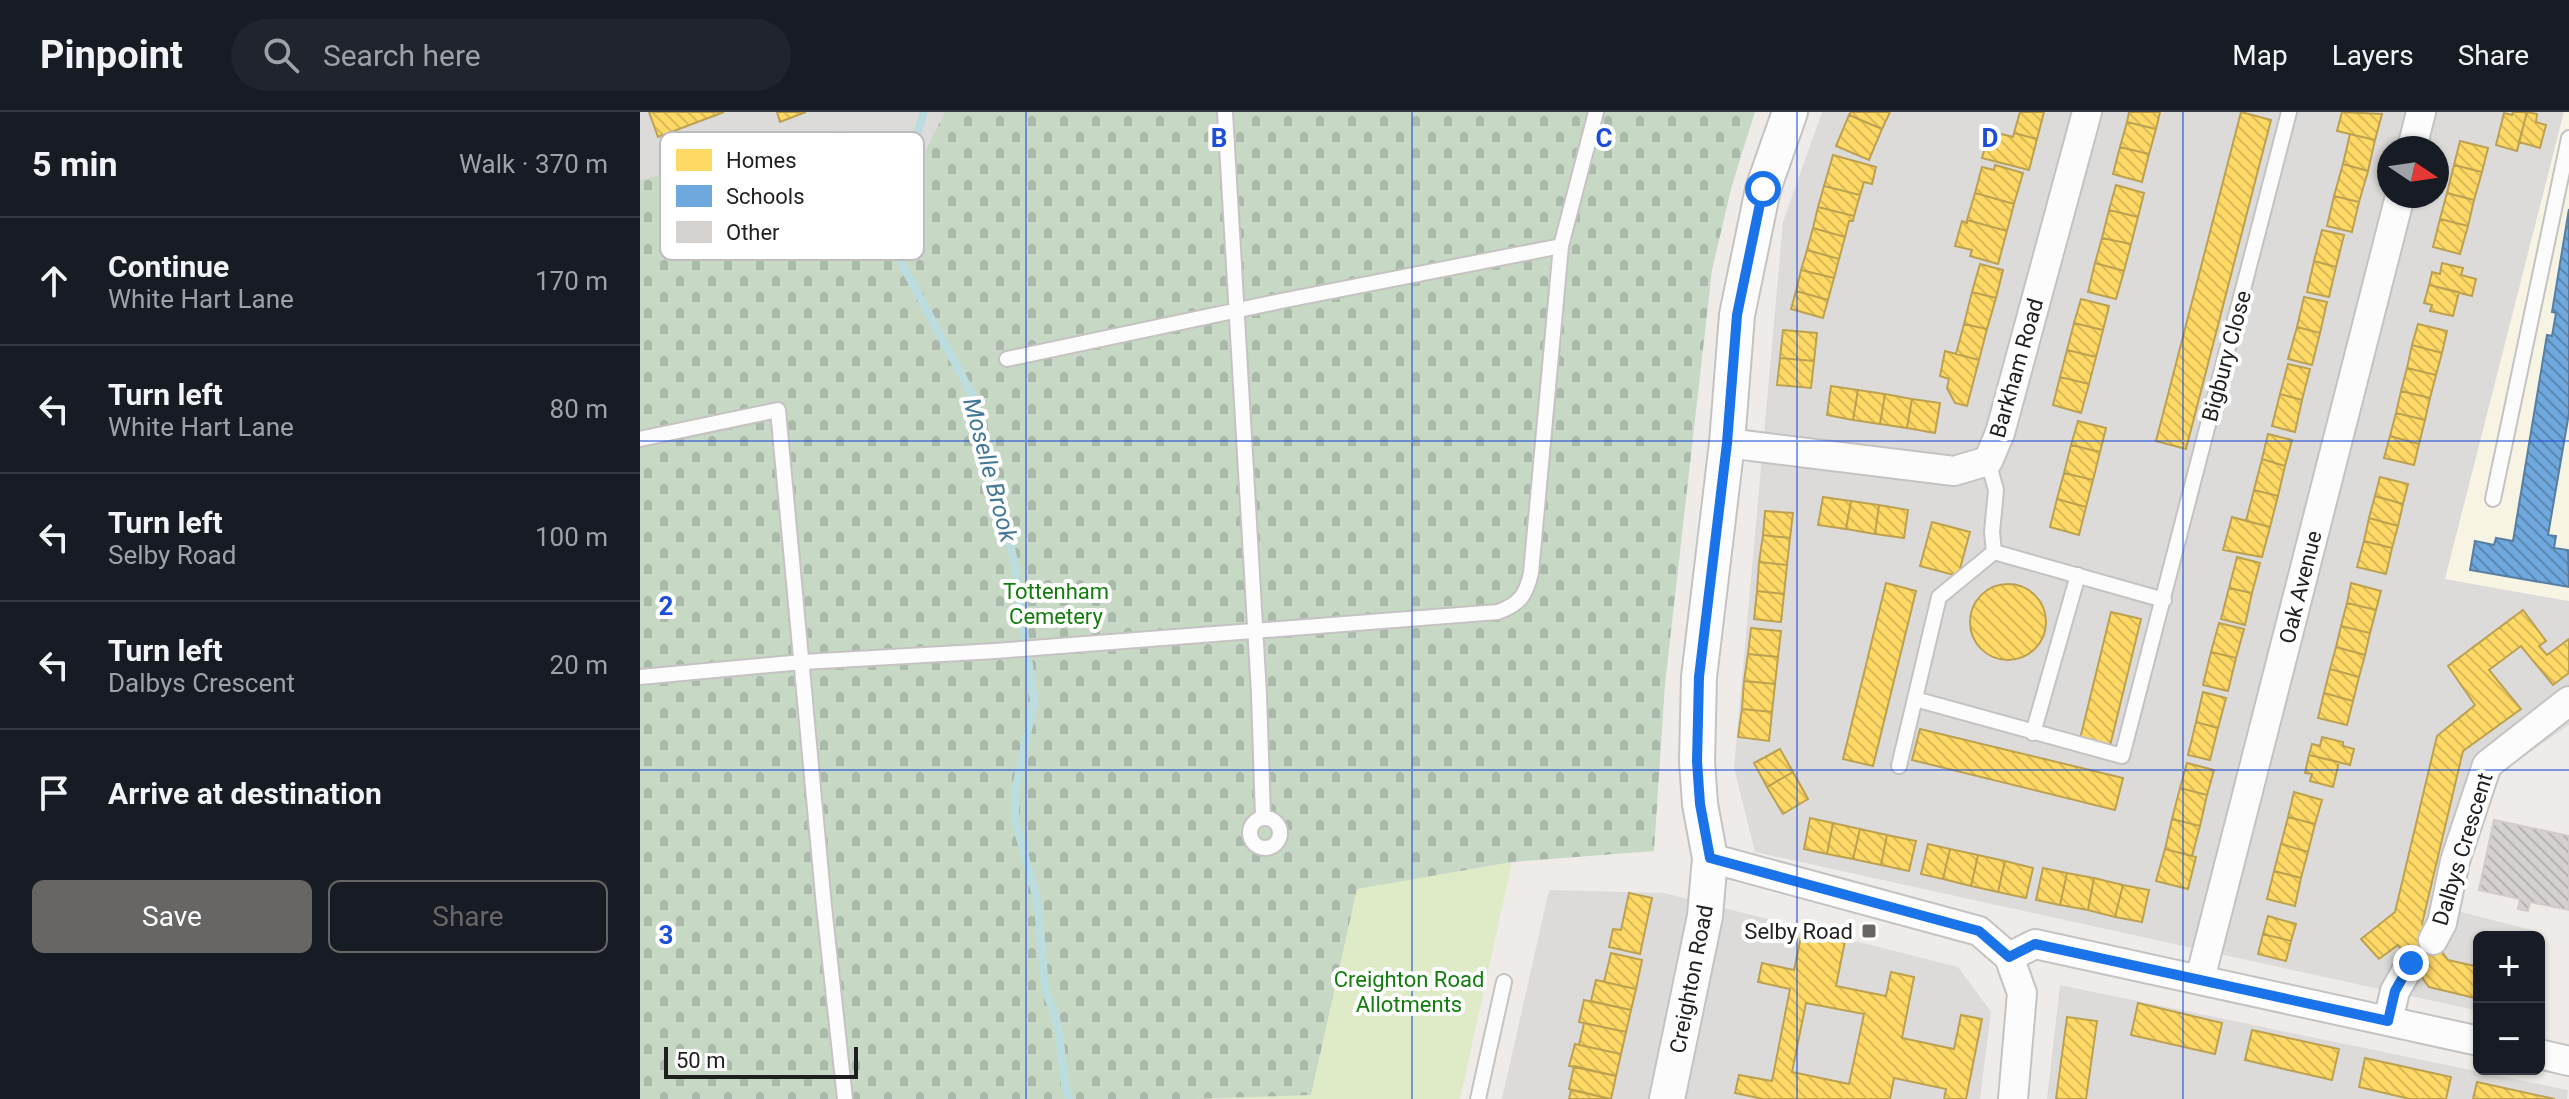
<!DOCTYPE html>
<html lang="en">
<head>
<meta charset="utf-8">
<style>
	body { margin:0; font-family:Roboto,sans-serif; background:#20242c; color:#f1f3f6 }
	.controls { position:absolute; right:24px; bottom:24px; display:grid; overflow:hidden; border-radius:12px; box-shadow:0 2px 6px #0004 }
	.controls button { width:72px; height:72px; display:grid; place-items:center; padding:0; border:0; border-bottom:2px solid #363941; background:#171b24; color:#f1f3f6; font:40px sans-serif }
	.compass { position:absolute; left:1737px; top:24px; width:72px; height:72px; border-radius:50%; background:#171b24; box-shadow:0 2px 6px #0004; rotate:103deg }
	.scale { position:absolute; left:24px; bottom:20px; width:194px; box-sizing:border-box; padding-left:8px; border:4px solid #1f1f1f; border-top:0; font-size:22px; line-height:28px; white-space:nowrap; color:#1f1f1f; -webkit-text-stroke:6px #fff; paint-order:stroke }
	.stop { position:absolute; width:24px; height:24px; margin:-18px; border:6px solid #1a73e8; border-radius:50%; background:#fff }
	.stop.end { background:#1a73e8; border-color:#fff; box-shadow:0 2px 8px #0008 }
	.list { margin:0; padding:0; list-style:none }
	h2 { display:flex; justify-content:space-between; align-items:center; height:104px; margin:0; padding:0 32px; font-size:34px }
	h2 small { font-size:26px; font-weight:400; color:#9ea1a6 }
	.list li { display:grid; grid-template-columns:52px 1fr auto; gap:24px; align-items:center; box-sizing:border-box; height:128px; padding:0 32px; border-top:2px solid #363941 }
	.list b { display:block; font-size:30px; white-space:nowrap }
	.list p { margin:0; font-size:26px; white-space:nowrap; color:#9ea1a6 }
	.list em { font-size:26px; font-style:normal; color:#9ea1a6 }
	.actions { display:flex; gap:16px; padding:24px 32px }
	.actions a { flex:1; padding:18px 0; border:2px solid #676665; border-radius:12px; text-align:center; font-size:28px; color:#676665 }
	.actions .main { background:#676665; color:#fff }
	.icon { flex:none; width:44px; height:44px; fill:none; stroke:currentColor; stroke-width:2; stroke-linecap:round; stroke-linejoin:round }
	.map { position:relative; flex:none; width:1929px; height:987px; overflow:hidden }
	header { display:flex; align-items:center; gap:48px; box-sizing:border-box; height:112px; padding:0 40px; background:#171b24; border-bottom:2px solid #363941 }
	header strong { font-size:38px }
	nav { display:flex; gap:44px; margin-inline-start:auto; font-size:28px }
	.search { width:560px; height:72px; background:#20242c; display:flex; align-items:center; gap:20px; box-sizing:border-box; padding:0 28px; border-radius:44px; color:#9ea1a6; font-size:30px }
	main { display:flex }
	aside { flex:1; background:#171b24 }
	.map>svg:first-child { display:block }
	.residential { fill:#dddbd9; fill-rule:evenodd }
	.education { fill:#f7f4e4 }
	.grass { fill:#dfeac7 }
	.cemetery { fill:url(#cemetery-stones) }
	.homes { fill:url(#homes-back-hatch); stroke:#bca151; stroke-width:2; fill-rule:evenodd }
	.schools { fill:url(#schools-back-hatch); stroke:#577fa3; stroke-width:2 }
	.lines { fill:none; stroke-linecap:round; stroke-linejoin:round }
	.stream { stroke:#bcdde0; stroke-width:8 }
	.building { fill:url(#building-back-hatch); stroke:#d1ccc9; stroke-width:2 }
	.service-casing { stroke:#c5c3c2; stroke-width:18 }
	.minor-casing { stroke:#c5c3c2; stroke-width:32 }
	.tertiary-casing { stroke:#c5c3c2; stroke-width:38 }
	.service { stroke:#fcfcfc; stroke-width:14 }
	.minor { stroke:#fcfcfc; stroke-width:28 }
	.tertiary { stroke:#fcfcfc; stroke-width:34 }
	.route { stroke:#1a73e8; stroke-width:10 }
	.grid { fill:none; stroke:#1d4ed8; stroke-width:2; stroke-opacity:0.55 }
	.poi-dot { fill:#676665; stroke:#fff; stroke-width:3 }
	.labels { text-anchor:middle; stroke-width:8; stroke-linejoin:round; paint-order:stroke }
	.street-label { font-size:22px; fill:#1f1f1f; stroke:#fff }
	.park-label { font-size:22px; fill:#127d0d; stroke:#fff }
	.poi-label { font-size:22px; fill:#1f1f1f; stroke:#fff; text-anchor:end }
	.water-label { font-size:24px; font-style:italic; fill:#437896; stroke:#fff }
	.key { fill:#fff; stroke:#bcbcbc; stroke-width:2 }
	.key-label { font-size:22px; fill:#1f1f1f }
	.grid-label { font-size:26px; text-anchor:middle; font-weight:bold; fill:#1d4ed8; stroke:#fff; stroke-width:8; stroke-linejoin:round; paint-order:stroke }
</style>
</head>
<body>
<header>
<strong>Pinpoint</strong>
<div class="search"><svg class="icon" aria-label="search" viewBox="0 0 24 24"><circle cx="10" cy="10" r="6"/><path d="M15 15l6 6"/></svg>Search here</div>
<nav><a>Map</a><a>Layers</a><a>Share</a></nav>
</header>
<main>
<aside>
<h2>5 min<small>Walk · 370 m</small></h2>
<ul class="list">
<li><svg class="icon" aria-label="ahead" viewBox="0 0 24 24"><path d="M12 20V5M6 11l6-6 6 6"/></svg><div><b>Continue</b><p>White Hart Lane</p></div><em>170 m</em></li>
<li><svg class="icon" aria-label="left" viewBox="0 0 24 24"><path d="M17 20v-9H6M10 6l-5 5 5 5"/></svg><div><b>Turn left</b><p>White Hart Lane</p></div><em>80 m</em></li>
<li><svg class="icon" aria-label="left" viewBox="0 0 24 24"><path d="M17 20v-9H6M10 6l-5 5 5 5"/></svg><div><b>Turn left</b><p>Selby Road</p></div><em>100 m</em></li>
<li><svg class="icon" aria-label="left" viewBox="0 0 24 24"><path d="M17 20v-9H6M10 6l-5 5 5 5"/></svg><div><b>Turn left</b><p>Dalbys Crescent</p></div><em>20 m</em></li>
<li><svg class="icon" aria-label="arrive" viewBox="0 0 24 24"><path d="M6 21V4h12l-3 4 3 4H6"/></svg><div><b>Arrive at destination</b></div></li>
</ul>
<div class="actions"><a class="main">Save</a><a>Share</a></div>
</aside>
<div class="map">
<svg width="1929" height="987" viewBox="0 0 1929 987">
	<defs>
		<pattern id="cemetery-stones" width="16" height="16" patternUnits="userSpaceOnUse" patternTransform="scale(2)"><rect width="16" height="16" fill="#c7d8c5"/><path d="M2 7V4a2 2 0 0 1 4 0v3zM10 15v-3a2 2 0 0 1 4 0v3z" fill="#aab9a9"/></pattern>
		<pattern id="homes-back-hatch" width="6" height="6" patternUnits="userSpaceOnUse" patternTransform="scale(2)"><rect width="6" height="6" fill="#ffd966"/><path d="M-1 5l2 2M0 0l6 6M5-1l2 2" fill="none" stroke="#daba58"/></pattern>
		<pattern id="schools-back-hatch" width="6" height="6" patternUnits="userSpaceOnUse" patternTransform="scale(2)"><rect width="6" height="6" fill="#6fa8dc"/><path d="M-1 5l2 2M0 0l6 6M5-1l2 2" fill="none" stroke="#5b88b2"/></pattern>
		<pattern id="building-back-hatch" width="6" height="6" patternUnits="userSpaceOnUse" patternTransform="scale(2)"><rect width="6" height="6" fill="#d4d1cf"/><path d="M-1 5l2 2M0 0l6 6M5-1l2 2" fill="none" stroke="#b6b3b1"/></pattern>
	</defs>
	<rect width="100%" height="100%" fill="#eeebe8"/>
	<path class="residential" d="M0,0H305L250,109L75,51L0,68Z
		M1182,0H1924L1806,467L1929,489V613L1851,667L1818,799L1895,819L1893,825H1839V899L1115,740L1094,656L1143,110ZM1749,36H1797V84H1749Z
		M909,778L1024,781L1318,855L1351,900L1340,987H862Z
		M1420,873L1928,978L1927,987H1407Z"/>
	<path class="education" d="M1924,0H1929V489L1805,467Z"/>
	<path class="grass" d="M872,750L820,987H554L671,983L717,777Z"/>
	<path class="cemetery" d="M305,0H1115L1092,73L1072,158L1025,572L1014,739L872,750L717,777L671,983L554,987H0V68L203,18L250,108Z"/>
	<path class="homes" d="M9,0H84L18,25Z
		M137,0H166L140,10Z
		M1211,0H1250L1242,17L1209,3Z
		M1380,0H1404L1397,27L1374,21Z
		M1489,0H1520L1516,17L1487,10Z
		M1601,0L1631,8L1546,337L1516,329Z
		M1702,0L1742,2L1735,28L1697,19Z
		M1873,0H1887L1877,39L1856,33L1864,1L1872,3Z
		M1887,0L1897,2L1896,10L1906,13L1900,36L1879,30Z
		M1209,3L1242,17L1229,48L1196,34Z
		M1487,10L1516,17L1509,42L1480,35Z
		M1350,19L1373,25L1374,21L1397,27L1389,58L1342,46Z
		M1710,22L1735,28L1728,59L1703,52Z
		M1820,29L1848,36L1842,60L1814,53Z
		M1480,35L1509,42L1502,70L1473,62Z
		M1193,43L1236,55L1232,72L1224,70L1220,83L1184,74Z
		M1703,52L1728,59L1719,90L1694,84Z
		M1355,53L1383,61L1374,92L1335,81L1342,55L1354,58Z
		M1814,53L1842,60L1834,88L1807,81Z
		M1476,73L1504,81L1498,105L1469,98Z
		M1184,74L1220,83L1214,104L1178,95Z
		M1335,81L1374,92L1367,119L1327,108Z
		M1807,81L1834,88L1828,114L1800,107Z
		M1694,84L1719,90L1712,120L1687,114Z
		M1178,95L1214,104L1213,109H1209L1205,125L1173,116Z
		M1469,98L1498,105L1491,132L1462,126Z
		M1800,107L1828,114L1820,142L1793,135Z
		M1327,108L1367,119L1358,152L1330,144L1332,138L1315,134L1322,109L1327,111Z
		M1173,116L1205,125L1199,147L1167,138Z
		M1682,118L1704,123L1696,155L1674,149Z
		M1462,126L1491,132L1484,159L1455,151Z
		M1167,138L1199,147L1194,166L1161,158Z
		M1674,149L1696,155L1689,185L1667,180Z
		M1455,151L1484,159L1476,187L1448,180Z
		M1802,151L1823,156L1821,163L1836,167L1832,184L1789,173L1792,160L1800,162Z
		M1340,152L1363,158L1356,186L1332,180Z
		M1161,158L1194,166L1188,188L1156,179Z
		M1789,173L1819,180L1813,204L1790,199L1792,193L1784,191Z
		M1156,179L1188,188L1183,206L1151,197Z
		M1332,180L1356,186L1347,217L1324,212Z
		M1664,185L1687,190L1680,221L1657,215Z
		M1441,187L1469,194L1463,218L1434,211Z
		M1434,211L1463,218L1456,245L1427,238Z
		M1324,212L1347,217L1339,248L1316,242Z
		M1778,212L1807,219L1802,241L1772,233Z
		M1657,215L1680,221L1672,253L1648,247Z
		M1143,218L1177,221L1174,249L1140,246Z
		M1772,233L1802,241L1796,263L1767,256Z
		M1427,238L1456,245L1449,272L1420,265Z
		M1305,239L1339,248L1327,294L1315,291L1307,276L1309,267L1300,264Z
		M1140,246L1174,249L1171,276L1137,273Z
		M1648,252L1670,257L1662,288L1640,282Z
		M1767,256L1796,263L1790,286L1761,279Z
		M1420,265L1449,272L1441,301L1413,293Z
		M1191,274L1218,278L1213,308L1187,303Z
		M1218,278L1245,282L1240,312L1213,308Z
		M1761,279L1790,286L1785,308L1756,301Z
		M1245,282L1272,287L1267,316L1240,312Z
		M1640,282L1662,288L1655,320L1632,314Z
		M1272,287L1300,291L1295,321L1267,316Z
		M1756,301L1785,308L1779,332L1750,324Z
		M1438,309L1466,316L1460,340L1431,333Z
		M1628,322L1652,328L1645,354L1622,347Z
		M1750,324L1779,332L1774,353L1744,346Z
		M1431,333L1460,340L1453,368L1424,361Z
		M1622,347L1645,354L1638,384L1614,378Z
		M1424,361L1453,368L1446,395L1417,387Z
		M1740,365L1768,372L1763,392L1735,384Z
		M1614,378L1638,384L1630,415L1606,409Z
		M1735,384L1763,392L1758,414L1729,406Z
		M1183,385L1211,389L1206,417L1178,413Z
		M1417,387L1446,395L1439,423L1410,415Z
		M1211,389L1239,393L1235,422L1206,417Z
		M1239,393L1268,398L1264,426L1235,422Z
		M1125,399L1153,401L1150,426L1123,423Z
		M1592,405L1630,415L1622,445L1583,438Z
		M1729,406L1758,414L1752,436L1724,429Z
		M1292,410L1330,420L1318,464L1280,454Z
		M1123,423L1150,426L1147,453L1119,450Z
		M1724,429L1752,436L1746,462L1717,455Z
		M1597,445L1620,451L1612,481L1589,476Z
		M1119,450L1147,453L1144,482L1117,479Z
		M1246,471L1276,479L1233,654L1203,647Z
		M1711,471L1741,479L1736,498L1707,491Z
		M1330 510a38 38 0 1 1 76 0a38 38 0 1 1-76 0Z
		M1589,476L1612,481L1605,513L1581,507Z
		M1117,479L1144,482L1141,510L1114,507Z
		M1707,491L1736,498L1730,521L1701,514Z
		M1883,498L1906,529L1899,534L1907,543L1929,527V561L1913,573L1881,534L1849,558L1881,597L1823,639L1782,812L1808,848L1835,854L1834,859L1839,860V887L1789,875L1758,833L1739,847L1721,827L1755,800L1797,624L1835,593L1808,554Z
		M1471,500L1501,507L1470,634L1440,627Z
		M1579,511L1604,517L1596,546L1571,540Z
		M1701,514L1730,521L1725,543L1696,535Z
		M1111,516L1141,519L1138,545L1108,542Z
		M1696,535L1725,543L1719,565L1690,557Z
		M1571,540L1596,546L1588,579L1563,573Z
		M1108,542L1138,545L1135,572L1104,569Z
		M1690,557L1719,565L1713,589L1684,581Z
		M1104,569L1135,572L1132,600L1102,597Z
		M1563,580L1586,586L1578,616L1556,610Z
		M1684,581L1713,589L1707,613L1678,606Z
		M1102,597L1132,600L1129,629L1098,625Z
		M1556,610L1578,616L1570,648L1548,643Z
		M1280,617L1483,666L1475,698L1272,648Z
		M1682,625L1703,630V634L1714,637L1710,653L1669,643L1672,632L1680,634Z
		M1140,637L1153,660L1127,675L1114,651Z
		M1669,643L1699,650L1693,675L1670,669L1672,662L1665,661Z
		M1547,651L1574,658L1567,683L1540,676Z
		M1153,660L1168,687L1143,702L1127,675Z
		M1540,676L1567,683L1560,714L1532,707Z
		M1654,680L1682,688L1675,712L1648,705Z
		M1648,705L1675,712L1668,740L1641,732Z
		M1170,706L1193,711L1187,742L1164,737Z
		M1532,707L1560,714L1552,744L1525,737Z
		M1193,711L1220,717L1213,747L1187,742Z
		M1220,717L1247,723L1241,753L1213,747Z
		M1247,723L1276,729L1269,759L1241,753Z
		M1288,732L1310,737L1303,767L1281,762Z
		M1641,732L1668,740L1661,766L1634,759Z
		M1310,737L1338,743L1331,774L1303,767Z
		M1525,737L1556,745L1548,777L1516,769Z
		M1338,743L1365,749L1358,780L1331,774Z
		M1365,749L1393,756L1386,786L1358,780Z
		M1403,756L1427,761L1420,793L1396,788Z
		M1634,759L1661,766L1655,794L1627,787Z
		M1427,761L1454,766L1448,798L1420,793Z
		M1454,766L1483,773L1475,805L1448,798Z
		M1483,773L1509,778L1502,810L1475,805Z
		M989,781L1012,786L1000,842L969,835L973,817L981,818Z
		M1628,804L1656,812L1651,829L1623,822Z
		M1163,815L1206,824L1196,874L1246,884L1251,860L1274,865L1262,926L1314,937L1321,903L1342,907L1326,987H1304L1306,977L1254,966L1250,987H1123L1095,981L1099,963L1132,969L1150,877L1118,870L1122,851L1154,858ZM1166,891L1224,902L1209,972L1152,960Z
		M1623,822L1651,829L1646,849L1618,842Z
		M971,841L1002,848L996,877L964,870Z
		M956,868L996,877L991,898L951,889Z
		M944,888L991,898L986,920L939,910Z
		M1498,891L1582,911L1575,942L1491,923Z
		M1427,905L1457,909L1446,987H1416Z
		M944,911L986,920L981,942L939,933Z
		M1612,918L1699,937L1692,968L1605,948Z
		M935,932L981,942L976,964L929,954Z
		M1725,946L1811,965L1806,987H1770L1719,975Z
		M934,954L976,964L971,987L929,977Z
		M1837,970L1915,987H1833Z
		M931,978L971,987H929Z"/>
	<path class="schools" d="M1929,97V301L1908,423L1916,424L1914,436L1928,438L1929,475L1830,458L1835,429L1854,433L1856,426L1873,429L1907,223L1912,224L1916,201L1912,200Z"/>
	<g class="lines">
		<path class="stream" d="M284,0L247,124L336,290L374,449L394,589L375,680V708L398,791L405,876L418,913L425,973L429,987"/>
	</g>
	<path class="building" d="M1854,708L1929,724V798L1890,790L1888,799L1878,797L1880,787L1839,778Z"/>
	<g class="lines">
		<defs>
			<path id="service" d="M585,0L619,582L623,705
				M367,247L641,189L921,134
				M0,327L138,298L184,794L205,987
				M1348,349L1356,378L1352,420L1354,440L1524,488
				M1853,387L1929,26
				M0,565L163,550L355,539L858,500C880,492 886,483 891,461L921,134L956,0
				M1275,587L1482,644L1649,0
				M1393,621L1438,463
				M1259,654L1299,485L1354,440
				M610 721a15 15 0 1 1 30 0a15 15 0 1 1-30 0Z
				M838,987L864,870"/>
			<path id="minor" d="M1772,36L1781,0
				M1087,331L1314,359L1348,349L1360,321L1447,0
				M1070,746L1339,819L1369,845L1382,881L1373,987
				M1793,828L1802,811L1815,749L1847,653L1929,589
				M1369,845L1395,832L1839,929
				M1560,867L1760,84
				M1748,909L1755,879L1771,851
				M1899,942L1929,949"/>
			<path id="tertiary" d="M1027,987L1065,804L1070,746L1060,692L1057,649L1059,565L1087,331L1097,203L1123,77L1150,0"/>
		</defs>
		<use href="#service" class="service-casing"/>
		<use href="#minor" class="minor-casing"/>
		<use href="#tertiary" class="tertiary-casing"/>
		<use href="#service" class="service"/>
		<use href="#minor" class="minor"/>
		<use href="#tertiary" class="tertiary"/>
	</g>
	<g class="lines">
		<path class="route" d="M1123,77L1097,203L1087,331L1059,565L1057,649L1060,692L1070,746L1339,819L1369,845L1395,832L1748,909L1755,879L1771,851"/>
	</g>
	<path class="grid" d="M386,0V987M772,0V987M1157,0V987M1543,0V987M0,329H1929M0,658H1929"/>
	<rect class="poi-dot" x="1221" y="811" width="16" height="16" rx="4"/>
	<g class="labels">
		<g class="street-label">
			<text transform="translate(1586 244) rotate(-75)" y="8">Bigbury Close</text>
			<text transform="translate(1376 256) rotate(-74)" y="8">Barkham Road</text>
			<text transform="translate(1660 475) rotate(-76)" y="8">Oak Avenue</text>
			<text transform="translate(1822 737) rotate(-73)" y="8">Dalbys Crescent</text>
			<text transform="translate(1051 867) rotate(-79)" y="8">Creighton Road</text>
		</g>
		<g class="park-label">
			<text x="416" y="487">Tottenham<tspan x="416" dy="25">Cemetery</tspan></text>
			<text x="769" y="875">Creighton Road<tspan x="769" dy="25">Allotments</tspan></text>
		</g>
		<g class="poi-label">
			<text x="1213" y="827">Selby Road</text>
		</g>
		<g class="water-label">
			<text transform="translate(350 358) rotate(75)" y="8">Moselle Brook</text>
		</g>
	</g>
	<rect x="20" y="20" width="264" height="128" rx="12" class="key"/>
	<rect x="36" y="37" width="36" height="22" fill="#ffd966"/>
	<rect x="36" y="73" width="36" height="22" fill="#6fa8dc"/>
	<rect x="36" y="109" width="36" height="22" fill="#d4d1cf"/>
	<g class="key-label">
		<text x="86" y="56">Homes</text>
		<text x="86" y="92">Schools</text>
		<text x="86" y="128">Other</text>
	</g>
	<g class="grid-label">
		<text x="579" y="35">B</text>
		<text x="964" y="35">C</text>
		<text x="1350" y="35">D</text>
		<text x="26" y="503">2</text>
		<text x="26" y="832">3</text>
	</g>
</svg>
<div class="controls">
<button>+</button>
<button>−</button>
</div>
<svg class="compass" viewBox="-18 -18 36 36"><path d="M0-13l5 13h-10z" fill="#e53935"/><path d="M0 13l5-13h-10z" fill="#9ea1a6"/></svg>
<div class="scale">50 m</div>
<div class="stop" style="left:1123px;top:77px"></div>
<div class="stop end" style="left:1771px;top:851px"></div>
</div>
</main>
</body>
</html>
